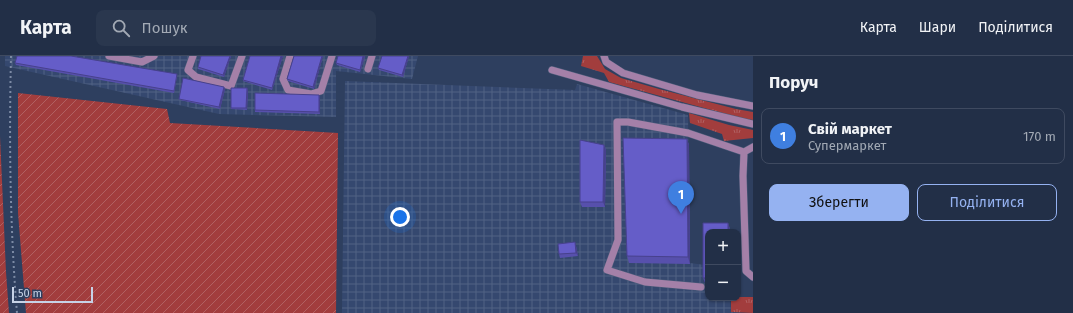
<!DOCTYPE html>
<html lang="uk">
<head>
<meta charset="utf-8">
<style>
	body { margin:0; font-family:"Fira Sans",sans-serif; background:#2a374e; color:#f1f3f6 }
	.controls { position:absolute; right:12px; bottom:12px; display:grid; overflow:hidden; border-radius:8px; box-shadow:0 1px 3px #0004 }
	.controls button { width:36px; height:36px; display:grid; place-items:center; padding:0; border:0; border-bottom:1px solid #3f4a60; background:#222f47; color:#f1f3f6; font:20px sans-serif }
	.scale { position:absolute; left:12px; bottom:10px; width:81px; box-sizing:border-box; padding-left:4px; border:2px solid #c7d2e6; border-top:0; font-size:11px; line-height:14px; white-space:nowrap; color:#c7d2e6; -webkit-text-stroke:3px #2e3f5f; paint-order:stroke }
	.you { position:absolute; left:400px; top:161px; width:14px; height:14px; margin:-10px; border:3px solid #fff; border-radius:50%; background:#1a73e8; box-shadow:0 0 0 6px #1a73e833 }
	.badge { display:grid; place-items:center; width:26px; height:26px; border-radius:50%; background:#95b2f1; color:#fff; font-size:13px; font-weight:700 }
	.pin { position:absolute; translate:-50% -33px; filter:drop-shadow(0 1px 2px #0008) }
	.pin::after { content:''; position:absolute; top:21px; width:14px; height:12px; background:inherit; clip-path:polygon(0 0,100% 0,50% 100%) }
	.list { margin:0; padding:0; list-style:none }
	h2 { display:flex; justify-content:space-between; align-items:center; height:52px; margin:0; padding:0 16px; font-size:17px }
	h2 small { font-size:13px; font-weight:400; color:#a2a9b4 }
	.list li { display:grid; grid-template-columns:26px 1fr auto; gap:12px; align-items:center; box-sizing:border-box; height:56px; margin:0 8px 8px; padding:0 8px; border:1px solid #3f4a60; border-radius:8px }
	.list b { display:block; font-size:15px; white-space:nowrap }
	.list p { margin:0; font-size:13px; white-space:nowrap; color:#a2a9b4 }
	.list em { font-size:13px; font-style:normal; color:#a2a9b4 }
	.actions { display:flex; gap:8px; padding:12px 16px }
	.actions a { flex:1; padding:9px 0; border:1px solid #95b2f1; border-radius:8px; text-align:center; font-size:14px; color:#95b2f1 }
	.actions .main { background:#95b2f1; color:#111 }
	.icon { flex:none; width:22px; height:22px; fill:none; stroke:currentColor; stroke-width:2; stroke-linecap:round; stroke-linejoin:round }
	.map { position:relative; flex:none; width:753px; height:257px; overflow:hidden }
	header { display:flex; align-items:center; gap:24px; box-sizing:border-box; height:56px; padding:0 20px; background:#222f47; border-bottom:1px solid #3f4a60 }
	header strong { font-size:19px }
	nav { display:flex; gap:22px; margin-inline-start:auto; font-size:14px }
	.search { width:280px; height:36px; background:#2a374e; display:flex; align-items:center; gap:10px; box-sizing:border-box; padding:0 14px; border-radius:8px; color:#a2a9b4; font-size:15px }
	main { display:flex }
	aside { flex:1; background:#222f47 }
	.map>svg:first-child { display:block }
	.industrial { fill:url(#industrial-grid) }
	.grass { fill:url(#grass-tufts) }
	.garden { fill:url(#garden-furrows) }
	.lines { fill:none; stroke-linecap:round; stroke-linejoin:round }
	.minor-casing { stroke:#4d5c7a; stroke-width:8 }
	.path { stroke:#7c8aa4; stroke-width:2; stroke-dasharray:2 3; stroke-linecap:butt }
	.minor { stroke:#a480a8; stroke-width:7 }
	.wall { fill:#5750ac }
	.shaded-wall { fill:#47418c }
	.building { fill:#655dc8; stroke:#47418c }
</style>
</head>
<body>
<header>
<strong>Карта</strong>
<div class="search"><svg class="icon" aria-label="search" viewBox="0 0 24 24"><circle cx="10" cy="10" r="6"/><path d="M15 15l6 6"/></svg>Пошук</div>
<nav><a>Карта</a><a>Шари</a><a>Поділитися</a></nav>
</header>
<main>
<div class="map">
<svg width="753" height="257" viewBox="0 0 753 257">
	<defs>
		<pattern id="industrial-grid" width="8" height="8" patternUnits="userSpaceOnUse"><rect width="8" height="8" fill="#35486f"/><path d="M0 4h8M4 0v8" fill="none" stroke="#516284"/></pattern>
		<pattern id="grass-tufts" width="24" height="20" patternUnits="userSpaceOnUse"><rect width="24" height="20" fill="#a23d3d"/><path d="M3 7l-1-3M5 7V3M7 7l1-3M15 17l-1-3M17 17v-4M19 17l1-3" fill="none" stroke="#b16162"/></pattern>
		<pattern id="garden-furrows" width="10" height="10" patternUnits="userSpaceOnUse"><rect width="10" height="10" fill="#a23d3d"/><path d="M-1 1l2-2M0 10L10 0M9 11l2-2" fill="none" stroke="#b16162"/></pattern>
	</defs>
	<rect width="100%" height="100%" fill="#2e3f5f"/>
	<path class="industrial" d="M5,0H418L412,23L336,15V61L219,58L5,10Z
		M345,25L575,34L577,28L688,59L690,207L705,209V227H708V242H730L731,256L743,257H342Z"/>
	<path class="grass" d="M583,0H597L605,13L621,22L659,33L736,53L753,56V64L744,63L609,26L604,17L581,10Z
		M689,57L729,69L753,74V82L724,85L722,78L690,67Z
		M738,241H753V257L731,256V242H738Z"/>
	<path class="garden" d="M18,37L167,53L170,67L338,77L336,257H26L18,157Z
		M0,80L6,216L9,257H0Z"/>
	<g class="lines">
		<defs>
			<path id="minor" d="M109,0L142,6L154,0
				M193,0L188,14L196,21L231,30L242,0
				M290,0L283,23L288,34L311,38L321,35L332,0
				M604,0L606,6L623,17L697,39L753,50
				M368,13L372,0
				M552,14L682,51L753,68
				M753,91L744,96L743,120L746,215L753,221
				M701,231L645,226L607,214L618,184L617,66H628L688,77L744,96"/>
		</defs>
		<use href="#minor" class="minor-casing"/>
		<path class="path" d="M11,0C9,86 10,172 17,257"/>
		<use href="#minor" class="minor"/>
	</g>
	<path class="wall" d="M201,0H231L224,21L198,13V11Z
		M250,0H283L272,34L243,25V24Z
		M294,0H323L314,33L288,25L287,23Z
		M365,0L360,16L337,9L336,7Z
		M409,0L403,21L379,14L378,12Z
		M15,7L177,20L174,37L16,9Z
		M224,31L225,33L220,53L180,44L179,43Z
		M247,32L248,34L247,54L231,53V52Z
		M320,40V58L255,56V54Z
		M687,83L689,89L690,208L629,207L627,200Z
		M604,89L606,94L605,151H582L580,146Z
		M703,167H728L730,173V176H708V227H705L703,222Z
		M576,190L578,200L560,202L559,198Z"/>
	<path class="shaded-wall" d="M230,0H231L224,21L223,19Z
		M281,0H283L272,34V32Z
		M322,0H323L314,33L313,31Z
		M363,0H365L360,16V14Z
		M408,0H409L403,21L402,19Z
		M224,31L225,33L220,53L219,51Z
		M247,32L248,34L247,54L246,52Z
		M319,39L320,40V58L319,56Z
		M687,83L689,89L690,208L688,201Z
		M604,89L606,94L605,151L603,146Z
		M728,167L730,173V176H728Z
		M575,186L576,190L578,200L576,197Z"/>
	<path class="building" d="M17,0H71L177,18L174,35L15,7Z
		M201,0H230L223,19L198,11Z
		M250,0H281L272,32L243,24Z
		M294,0H322L313,31L287,23Z
		M338,0H363L360,14L336,7Z
		M382,0H408L402,19L378,12Z
		M183,22L224,31L219,51L179,43Z
		M231,32H247L246,52H231Z
		M255,37L319,39V56L255,54Z
		M623,82L687,83L688,201L627,200Z
		M580,84L604,89L603,146H580Z
		M703,167H728V176H708V222H703Z
		M575,186L576,197L559,198L558,188Z"/>
</svg>
<div class="controls">
<button>+</button>
<button>−</button>
</div>
<div class="scale">50 m</div>
<div class="you"></div>
<div class="pin badge" style="left:681px;top:158px;background:#3f7fe0">1</div>
</div>
<aside>
<h2>Поруч<small></small></h2>
<ul class="list">
<li><span class="badge" style="background:#3f7fe0">1</span><div><b>Свiй маркет</b><p>Супермаркет</p></div><em>170 m</em></li>
</ul>
<div class="actions"><a class="main">Зберегти</a><a>Поділитися</a></div>
</aside>
</main>
</body>
</html>
